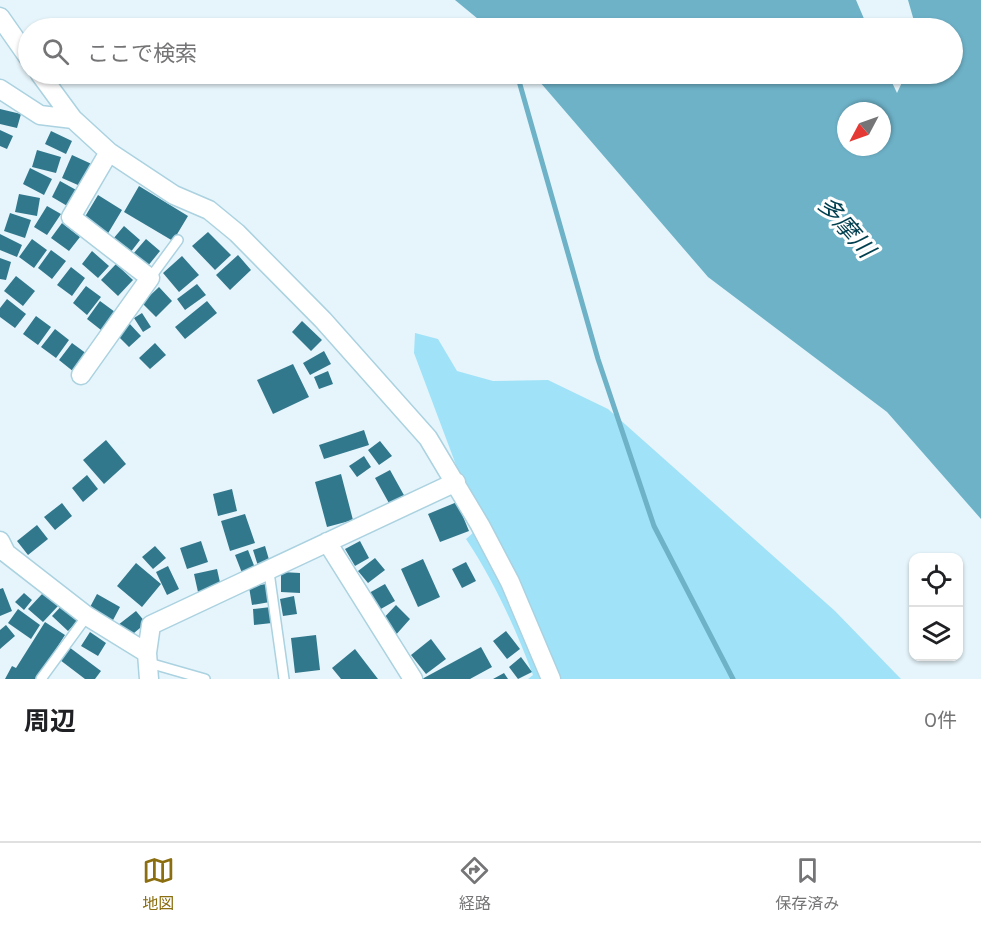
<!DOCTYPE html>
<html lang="ja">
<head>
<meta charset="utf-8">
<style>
	body { margin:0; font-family:Commissioner,"Noto Sans JP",sans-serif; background:#f6f6f6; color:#202124 }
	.controls { position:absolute; right:18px; bottom:18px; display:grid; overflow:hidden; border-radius:12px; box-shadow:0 2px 4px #0004 }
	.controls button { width:54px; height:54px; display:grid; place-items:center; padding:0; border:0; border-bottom:2px solid #e0e0e0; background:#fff; color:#202124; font:30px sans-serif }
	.compass { position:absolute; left:837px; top:102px; width:54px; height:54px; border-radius:50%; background:#fff; box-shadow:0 2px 4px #0004; rotate:229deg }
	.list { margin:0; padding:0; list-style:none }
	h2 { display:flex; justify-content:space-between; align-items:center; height:78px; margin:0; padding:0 24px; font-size:26px }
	h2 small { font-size:20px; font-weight:400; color:#757577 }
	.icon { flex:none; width:33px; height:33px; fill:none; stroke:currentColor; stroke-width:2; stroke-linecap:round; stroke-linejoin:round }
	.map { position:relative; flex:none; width:981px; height:679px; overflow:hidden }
	.search { position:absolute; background:#fff; box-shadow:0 2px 4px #0004; left:18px; right:18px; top:18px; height:66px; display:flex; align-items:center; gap:15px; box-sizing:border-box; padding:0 21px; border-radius:33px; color:#757577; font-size:22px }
	.sheet { height:162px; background:#fff }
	nav { display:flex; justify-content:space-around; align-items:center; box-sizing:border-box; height:84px; border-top:2px solid #e0e0e0; background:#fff; font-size:16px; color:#757577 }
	nav a { display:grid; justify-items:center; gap:3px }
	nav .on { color:#8b6e0f }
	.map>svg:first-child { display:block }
	.green { fill:#a0e2f8 }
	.water { fill:#6eb2c8; fill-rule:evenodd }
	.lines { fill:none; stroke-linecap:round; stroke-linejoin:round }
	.stream { stroke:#6eb2c8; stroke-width:5 }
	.building { fill:#32788d }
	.lane-casing { stroke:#abd2e0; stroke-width:12 }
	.street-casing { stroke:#abd2e0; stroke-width:21 }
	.lane { stroke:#fff; stroke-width:9 }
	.street { stroke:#fff; stroke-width:18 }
	.labels { text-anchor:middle; stroke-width:6; stroke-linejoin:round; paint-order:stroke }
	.water-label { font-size:24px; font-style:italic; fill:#003f4f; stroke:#fff }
</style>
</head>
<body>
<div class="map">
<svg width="981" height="679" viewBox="0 0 981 679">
	<rect width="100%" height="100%" fill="#e6f5fb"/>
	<path class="green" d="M415,333L438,339L457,371L493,381L548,380L608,409L835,611L901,679H560L532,613L459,473L414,353Z
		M474,532L525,633L542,679H528L533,675C515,627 494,581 466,539Z"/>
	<path class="water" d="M455,0H856L868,28H489Z
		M908,0H981V519L887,412L708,277L533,74H888L897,93L906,74H952V28H916ZM846,111H882V147H846Z"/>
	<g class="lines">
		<path class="stream" d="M517,74L598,359L654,526L733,679"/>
	</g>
	<path class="building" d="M0,109L21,114L17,128L0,124Z
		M0,130L13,136L7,149L0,146Z
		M51,131L72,141L66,154L45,144Z
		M37,150L61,157L56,173L32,167Z
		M72,155L96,166L87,189L62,178Z
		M30,168L52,179L44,195L23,184Z
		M60,181L78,191L69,207L52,197Z
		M139,186L188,216L173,241L124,212Z
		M19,194L40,198L37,216L15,212Z
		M98,195L122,210L107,235L83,220Z
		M47,206L61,214L47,235L34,227Z
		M10,213L31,220L25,238L4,231Z
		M62,223L80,237L69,251L51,238Z
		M124,226L140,240L130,253L113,239Z
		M208,232L231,255L215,270L192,246Z
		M0,234L22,245L17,257L0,250Z
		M32,239L47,250L34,268L19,257Z
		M146,239L160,251L147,267L133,254Z
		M51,250L66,261L52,279L38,268Z
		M92,251L109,266L98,278L82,264Z
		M238,255L251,270L230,290L216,275Z
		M182,256L199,275L179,292L163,273Z
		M0,258L11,262L6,280L0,279Z
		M116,264L133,280L118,296L101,280Z
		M71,267L85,278L72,296L57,285Z
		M16,276L35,291L23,306L4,291Z
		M197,284L206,295L185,310L177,299Z
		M86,286L101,297L87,315L73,303Z
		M159,287L172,301L156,317L142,303Z
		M7,299L26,314L15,328L0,317V308Z
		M100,301L115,312L101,330L87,319Z
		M207,301L217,313L185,339L175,327Z
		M142,313L151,327L143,332L134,318Z
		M36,316L51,327L38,345L23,334Z
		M302,321L322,340L311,351L292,332Z
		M128,322L141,336L129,347L116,334Z
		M55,329L69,340L56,358L41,347Z
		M72,343L87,354L74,372L59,360Z
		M155,343L166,355L150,369L139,358Z
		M324,351L331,364L310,375L303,363Z
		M293,364L309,397L273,414L257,380Z
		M328,371L333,384L319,389L314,377Z
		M364,430L369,445L324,459L319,445Z
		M106,440L126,464L104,484L83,460Z
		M380,441L392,456L379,465L368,450Z
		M364,456L371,467L357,477L349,466Z
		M390,470L405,497L390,505L375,478Z
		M341,474L353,520L327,527L315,482Z
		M87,475L98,489L83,502L72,488Z
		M232,489L237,511L218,516L213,494Z
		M457,502L469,531L440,542L428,514Z
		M62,503L72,516L55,530L44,517Z
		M245,514L255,543L230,551L221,521Z
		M37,525L48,539L28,555L17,541Z
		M201,541L208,562L187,569L180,548Z
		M360,541L369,558L355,566L345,549Z
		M155,546L166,558L153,569L142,557Z
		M265,546L270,563L258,566L253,550Z
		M248,550L255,568L242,573L235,555Z
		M375,558L385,570L368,583L358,571Z
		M423,559L440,597L418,607L401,569Z
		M466,562L476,581L462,588L452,569Z
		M136,563L161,584L142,607L117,586Z
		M168,566L179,589L167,595L156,572Z
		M217,569L221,587L198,592L194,574Z
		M281,572L300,573V593L281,592Z
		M266,584L270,602L252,605L249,587Z
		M385,584L395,601L379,610L369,593Z
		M3,588L12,611L0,616V589Z
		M24,593L32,600L24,610L15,602Z
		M43,593L58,606L43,622L28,609Z
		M97,594L120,607L112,622L89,609Z
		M294,596L297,614L283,616L280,599Z
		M66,601L82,616L68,631L52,616Z
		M396,605L410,619L394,637L379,623Z
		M271,607L272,623L254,625L253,609Z
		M18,609L40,625L31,639L8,623Z
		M136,611L146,623L128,638L118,625Z
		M45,622L65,635L37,679H5L12,666L16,668Z
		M6,625L15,636L0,649V630Z
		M506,631L520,649L507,659L493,641Z
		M90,632L106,643L98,656L81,646Z
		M316,635L320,670L295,673L291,638Z
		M431,639L446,659L426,674L411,655Z
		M69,647L101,671L95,679H85L60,660Z
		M481,647L492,667L470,679H422Z
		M355,649L378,679H341L332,668Z
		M521,657L532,672L518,679L509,667Z
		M504,673L508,679H493Z"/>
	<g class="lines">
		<defs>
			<path id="lane" d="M150,278L178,240
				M269,572L284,679
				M149,663L205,679
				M41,679L87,616"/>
			<path id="street" d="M0,17L28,57
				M40,74L73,119L109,152L174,195L209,210L237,233L323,320L428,438L480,525L510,582L551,679
				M0,89L40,115L73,119
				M81,375L150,278L71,217L109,152
				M0,541L6,553L87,616L147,653
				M327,542L413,679
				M149,679L147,653L151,625L456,482"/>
		</defs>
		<use href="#lane" class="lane-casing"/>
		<use href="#street" class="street-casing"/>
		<use href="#lane" class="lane"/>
		<use href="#street" class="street"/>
	</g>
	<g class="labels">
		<g class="water-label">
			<text transform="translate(846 227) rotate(49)" y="8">多摩川</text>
		</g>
	</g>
</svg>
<div class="controls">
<button><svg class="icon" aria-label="locate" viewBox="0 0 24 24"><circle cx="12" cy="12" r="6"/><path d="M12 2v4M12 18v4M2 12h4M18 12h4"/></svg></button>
<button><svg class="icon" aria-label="layers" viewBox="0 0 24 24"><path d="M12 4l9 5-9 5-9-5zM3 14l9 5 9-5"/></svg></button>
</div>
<svg class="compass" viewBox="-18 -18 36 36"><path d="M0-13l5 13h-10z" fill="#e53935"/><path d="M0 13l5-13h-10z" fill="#757577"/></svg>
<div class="search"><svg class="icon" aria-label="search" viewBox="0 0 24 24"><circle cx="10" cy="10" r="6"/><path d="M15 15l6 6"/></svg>ここで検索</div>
</div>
<section class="sheet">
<h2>周辺<small>0件</small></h2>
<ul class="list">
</ul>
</section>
<nav>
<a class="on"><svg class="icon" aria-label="map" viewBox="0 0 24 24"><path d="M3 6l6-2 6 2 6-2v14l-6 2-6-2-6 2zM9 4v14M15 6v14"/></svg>地図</a>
<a><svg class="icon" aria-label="directions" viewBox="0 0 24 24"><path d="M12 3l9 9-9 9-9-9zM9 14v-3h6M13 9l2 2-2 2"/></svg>経路</a>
<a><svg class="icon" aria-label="saved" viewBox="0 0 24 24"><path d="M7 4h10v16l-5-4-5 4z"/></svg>保存済み</a>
</nav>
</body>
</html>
